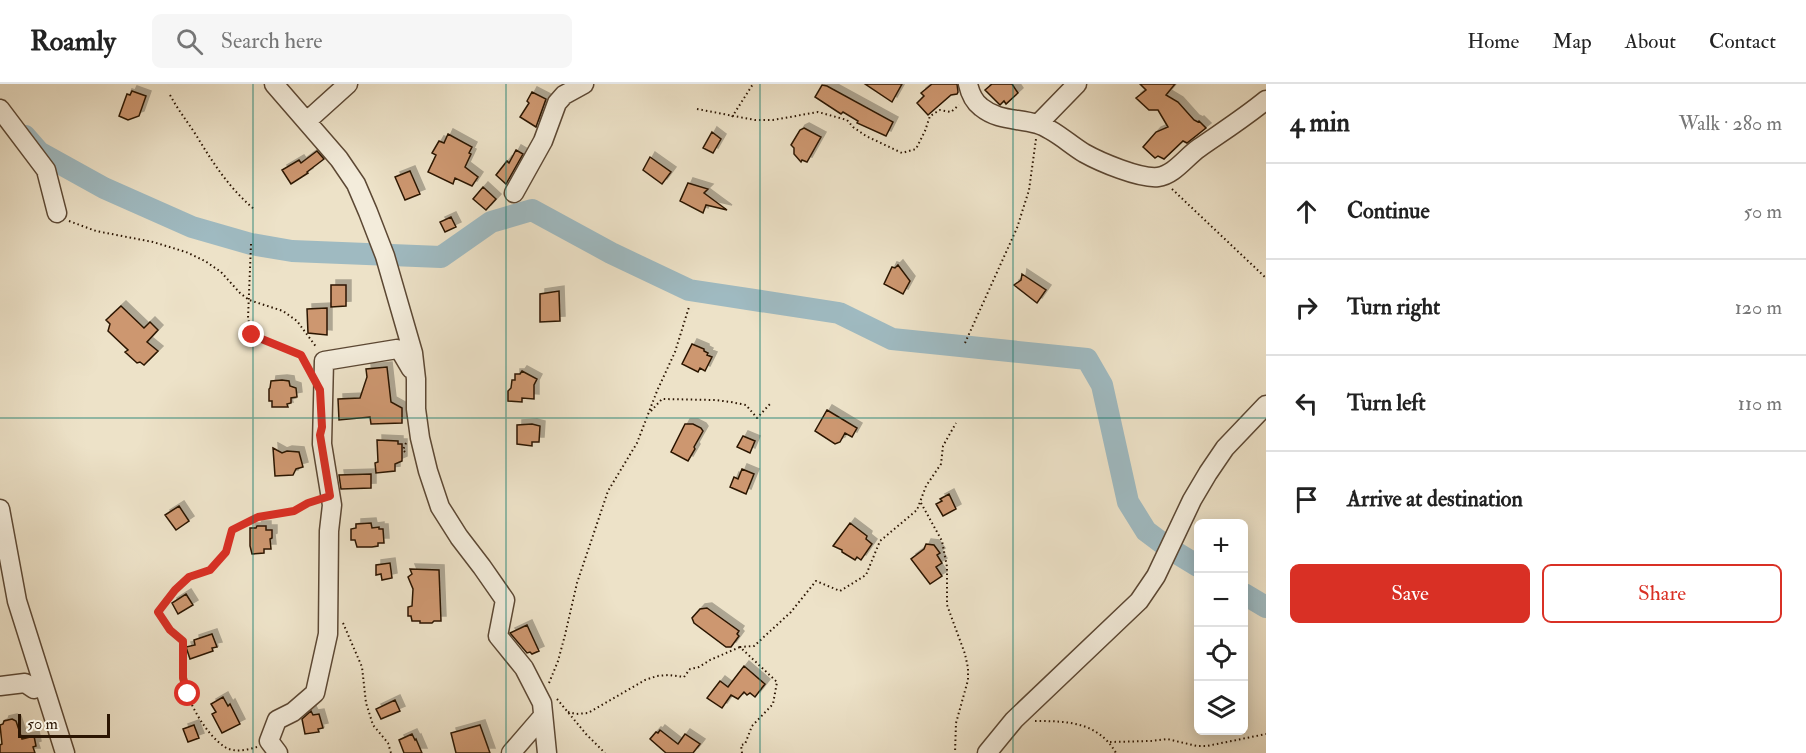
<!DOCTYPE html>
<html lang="en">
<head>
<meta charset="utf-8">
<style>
	body { margin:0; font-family:"IM FELL Double Pica",serif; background:#f6f6f6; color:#222 }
	.controls { position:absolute; right:18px; bottom:18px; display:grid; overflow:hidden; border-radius:9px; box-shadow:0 3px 15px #0003 }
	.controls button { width:54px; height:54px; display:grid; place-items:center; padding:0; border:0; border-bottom:2px solid #e0e0e0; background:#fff; color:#222; font:30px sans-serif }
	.scale { position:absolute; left:18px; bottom:15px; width:92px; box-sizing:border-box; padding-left:6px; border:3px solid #2b1502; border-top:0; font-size:16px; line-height:21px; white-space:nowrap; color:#2b1502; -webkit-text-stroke:4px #f3ecdb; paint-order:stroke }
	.stop { position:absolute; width:18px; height:18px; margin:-14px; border:4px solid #d93025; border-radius:50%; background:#fff }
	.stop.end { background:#d93025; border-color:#fff; box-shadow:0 2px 6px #0008 }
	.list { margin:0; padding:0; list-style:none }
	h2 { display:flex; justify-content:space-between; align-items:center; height:78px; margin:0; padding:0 24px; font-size:26px }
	h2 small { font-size:20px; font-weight:400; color:#767676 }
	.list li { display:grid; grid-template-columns:39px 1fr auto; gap:18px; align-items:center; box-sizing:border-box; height:96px; padding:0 24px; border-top:2px solid #e0e0e0 }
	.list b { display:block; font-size:22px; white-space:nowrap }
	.list em { font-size:20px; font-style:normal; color:#767676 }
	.actions { display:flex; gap:12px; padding:18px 24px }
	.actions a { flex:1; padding:14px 0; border:2px solid #d93025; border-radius:9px; text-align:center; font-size:21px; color:#d93025 }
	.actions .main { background:#d93025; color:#fff }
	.icon { flex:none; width:33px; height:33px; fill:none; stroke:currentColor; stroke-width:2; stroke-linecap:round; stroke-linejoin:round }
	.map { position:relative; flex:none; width:1266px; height:669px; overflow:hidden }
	header { display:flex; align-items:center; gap:36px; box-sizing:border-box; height:84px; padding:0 30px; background:#fff; border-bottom:2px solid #e0e0e0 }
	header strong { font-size:28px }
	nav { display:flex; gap:33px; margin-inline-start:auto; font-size:21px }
	.search { width:420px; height:54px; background:#f6f6f6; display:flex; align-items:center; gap:15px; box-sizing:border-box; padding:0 21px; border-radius:9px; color:#767676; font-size:22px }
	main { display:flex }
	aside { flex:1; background:#fff }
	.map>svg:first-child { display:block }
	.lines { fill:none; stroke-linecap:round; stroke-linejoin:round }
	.river { stroke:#9fbac1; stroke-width:22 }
	.building { fill:#cd976f; stroke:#2b1502; stroke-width:1.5; filter:url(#shadow) }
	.minor-casing { stroke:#5c4834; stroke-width:21 }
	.path { stroke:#2b1502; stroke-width:2; stroke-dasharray:1.5 3; stroke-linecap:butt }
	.minor { stroke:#f3ecdb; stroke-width:18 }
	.route { stroke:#d93025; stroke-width:8 }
	.grid { fill:none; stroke:#0f766e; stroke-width:1.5; stroke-opacity:0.55 }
</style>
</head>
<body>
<header>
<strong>Roamly</strong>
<div class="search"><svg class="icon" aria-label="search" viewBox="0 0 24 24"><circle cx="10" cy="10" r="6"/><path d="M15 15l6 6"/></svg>Search here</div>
<nav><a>Home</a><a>Map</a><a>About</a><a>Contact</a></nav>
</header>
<main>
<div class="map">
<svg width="1266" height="669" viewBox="0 0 1266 669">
	<defs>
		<filter id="shadow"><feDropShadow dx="5" dy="-5" stdDeviation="0" flood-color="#0004"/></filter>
	</defs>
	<rect width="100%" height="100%" fill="#ede2c8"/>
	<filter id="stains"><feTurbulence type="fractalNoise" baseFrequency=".00333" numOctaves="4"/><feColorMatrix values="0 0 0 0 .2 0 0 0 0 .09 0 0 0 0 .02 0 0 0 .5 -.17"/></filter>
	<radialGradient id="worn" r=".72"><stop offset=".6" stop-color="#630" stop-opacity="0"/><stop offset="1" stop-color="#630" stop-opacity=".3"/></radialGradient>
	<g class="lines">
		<path class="river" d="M25,52L39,68L104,104L192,143L251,160L292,167L441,173L491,138L532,126L611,169L689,206L839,229L892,255L1087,275L1102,301L1128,418L1146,447L1170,465L1198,482
			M1244,510L1266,523"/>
	</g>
	<path class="building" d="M865,0H902L892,18Z
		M932,0H957L958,8L957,10L951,11L928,31L917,19L924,12L921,9Z
		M992,0H1012L1018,9L1006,20L1004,17L1000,21L985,6Z
		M1140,0H1175L1166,11L1178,18L1194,36L1198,38L1199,37L1206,44L1187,59L1183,57L1164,75L1158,72L1155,74L1143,63L1156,48L1168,43L1158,26H1149L1136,14L1146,6Z
		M822,1L827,2L893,38L886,52L857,39L858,37L843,28L841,30L815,13Z
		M132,7L146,12L139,32L128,36L119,32L127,10L130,11Z
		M532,8L546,15L536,43L520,33L529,19L527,17Z
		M804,44L821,53L807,78L802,76L801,78L794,70V64L791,61L800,46Z
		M712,48L721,55L713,69L703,64Z
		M448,50L472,63L469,69L471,70L465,83L478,93L472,102L455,94L453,100L428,88L436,71L432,69L439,57L444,59Z
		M516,66L523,70L506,100L496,91L507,77L509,79Z
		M317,67L324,75L307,88L308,89L291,100L282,86L299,76L301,79Z
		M650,73L671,88L662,100L643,86Z
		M410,87L420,110L405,116L395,93Z
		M688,99L708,105L704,109L727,126L706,121L703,129L680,117Z
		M483,103L496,115L486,126L473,115Z
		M451,133L456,143L445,148L440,138Z
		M898,181L910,197L903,210L884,200L892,183L895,184Z
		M1022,190L1046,206L1037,219L1014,201L1021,196Z
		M331,201H346V222L331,223Z
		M559,207L560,237L540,238V210Z
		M121,222L144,244L150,238L158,246L147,258L158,267L144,281L140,278L137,279L125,268L128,266L108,247L110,240L106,236Z
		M327,224V251L308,249L307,225Z
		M692,260L704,265V267L708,269L707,271L712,273L705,287L700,284L698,288L682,280Z
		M387,283L391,318L402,324V339L371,340L370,333L339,336L338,315L360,314L367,293L366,285Z
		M522,287L537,295L534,301V315L522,314V318L508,317V307L511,304L512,296H515V290H520Z
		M282,296L289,297L290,302L296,304L297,313L291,314V319L287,320L288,323H272V317H269V305L270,304L271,297Z
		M827,326L857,344L852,353L845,349L840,358L835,360L815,347Z
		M532,340L540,342L539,358H532V362L517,360V341Z
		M685,340H693L701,344L703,347L694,363L695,365L688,377L671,368Z
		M743,352L755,357L750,369L737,363Z
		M377,356L398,357V360H402V377L395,380V387L376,389L375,379L378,378Z
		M273,364L282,369L287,367L299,368L303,383L296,385L293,391L275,392Z
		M742,385L754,390L746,410L730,403L734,393L738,395Z
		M371,390V404L341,405L339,391Z
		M949,410L956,425L943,432L936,420L942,417L940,415Z
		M179,422L189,437L176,446L165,431Z
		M371,439L372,444L379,443V445H383L384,459H378V462L372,463H357L355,456H351V445L356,444V440Z
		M850,439L867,452L866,455L872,460L861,476L857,473L855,476L842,468V466L833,462Z
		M257,442H266V446H272V454L270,455L271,465H264V469L252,470L250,462V444H256Z
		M926,460L934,461L940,469L937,471L942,479L936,483L942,492L930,500L911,475L924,465Z
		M390,479L392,494L382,496L381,490L376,491V481Z
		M410,485L439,486L441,537H434L432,539H420V537H412L411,532H408V523L412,522L413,505L408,493L412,490Z
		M186,510L193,521L178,530L172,519Z
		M707,524L739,547L737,550L739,552L731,563H726L694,539L692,534L700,525Z
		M527,541L539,567L532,570L530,568L527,569L510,549Z
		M212,550L217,563L212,564L213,567L190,575L186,563L195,561L194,556Z
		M744,582L765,600L755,613L750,609L747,611L744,608L738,615L731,611L722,624L707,614L720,597L728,603Z
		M223,613L228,622L230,620L240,640L222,649L212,630L216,628L211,620Z
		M395,616L400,627L381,635L376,625Z
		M311,627L313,631L319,630L323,644L318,645L319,648L305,650L302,635Z
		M12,635L16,637L22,655L34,652L36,662L33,663L35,669H0V661L2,660L0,641L3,640L4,637Z
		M194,641L199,654L188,658L183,645Z
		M480,641L490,669H456L451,649Z
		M660,646L678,660L685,650L700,660L693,669H666L650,655L656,648L658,649Z
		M412,650L415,656L416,655L422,669H404L399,656Z"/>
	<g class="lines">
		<defs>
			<path id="minor" d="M274,0L339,75L356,100L368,128L385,172L413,269L416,295V325L420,354L428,387L440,423L459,453L482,483L505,516L498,552L524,584L542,619L547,669
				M968,0C970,9 973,17 981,23C998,37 1017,34 1037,40C1054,45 1069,60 1084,69C1100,78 1140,95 1158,93C1174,91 1186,73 1199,64C1222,48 1244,34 1266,16
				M0,25L46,86L57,129
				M307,37L348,0
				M1038,40L1077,0
				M514,109L543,57L557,19L564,11L584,0
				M0,425L17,517L65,669
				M0,602L25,599L34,605
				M278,669L269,657L277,636L293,628L315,609L328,550L329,447L332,421L322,360L324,277L397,265L401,268L411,285
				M511,669L543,632
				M987,669L1014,636L1139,517L1156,492L1192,416L1208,389L1225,364L1266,321"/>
		</defs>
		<use href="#minor" class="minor-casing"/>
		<path class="path" d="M170,11C178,26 187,37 196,51C213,79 229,104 254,125
			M697,25L755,36H773L818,28L847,36L853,43L866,52L902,69L916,65L925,47L930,32L940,26L951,28L959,21
			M732,33L753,0
			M1172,105L1266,194
			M69,137L96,147L153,158L186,168L205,177L221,188L240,209L249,216L283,227L297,237L317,264
			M251,160L248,234L252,251L301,271L309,285
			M965,259L1017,144L1029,106L1036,55
			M651,327L662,315L715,316L731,318L746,321L757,334L770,320
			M406,359L403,366L407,370
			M921,419L942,457L947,483V521L965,570L968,584V596L956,639L955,669
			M343,539L362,583L366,619L373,641L388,659L391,669
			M549,599L558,577L565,551L577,499L608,407L637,359L657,307L675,268L689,223
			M557,615L586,650L605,669
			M568,628L576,630L588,629L645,596L657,592L669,591L684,593L690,585L699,583L710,576L740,563
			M1035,637C1068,637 1098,638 1116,669
			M1110,658L1151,657L1167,655L1197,662H1207L1266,650
			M257,663C247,666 234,669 225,663C206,651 187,617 183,595C181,584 183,569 183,557L170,546L158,528L175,506L188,493L210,486L226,468L232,446L258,433L294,427L316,416
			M742,669L741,661L745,660L752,642L773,620L777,598L740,563L754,562L791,528L816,497L840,507L866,491L880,457L917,426L926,402L941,380L943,362L956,339"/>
		<use href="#minor" class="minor"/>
	</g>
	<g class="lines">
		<path class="route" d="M188,610L183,594V557L170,546L158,528L175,506L189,493L210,486L226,468L232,446L258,433L294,427L308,419L330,412L320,351L322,343L320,306L301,271L252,251"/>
	</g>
	<path class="grid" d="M253,0V669M506,0V669M760,0V669M1013,0V669M0,334H1266"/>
	<rect width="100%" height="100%" filter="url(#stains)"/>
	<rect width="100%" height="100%" fill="url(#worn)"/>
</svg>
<div class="controls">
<button>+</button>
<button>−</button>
<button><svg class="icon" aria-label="locate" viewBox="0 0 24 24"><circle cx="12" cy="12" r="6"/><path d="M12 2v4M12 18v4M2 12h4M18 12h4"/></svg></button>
<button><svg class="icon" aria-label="layers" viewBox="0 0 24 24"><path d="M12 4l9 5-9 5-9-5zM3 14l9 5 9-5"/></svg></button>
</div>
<div class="scale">50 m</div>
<div class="stop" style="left:188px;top:610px"></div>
<div class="stop end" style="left:252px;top:251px"></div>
</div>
<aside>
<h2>4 min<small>Walk · 280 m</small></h2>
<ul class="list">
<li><svg class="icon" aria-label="ahead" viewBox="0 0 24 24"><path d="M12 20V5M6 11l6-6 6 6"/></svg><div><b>Continue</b></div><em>50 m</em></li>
<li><svg class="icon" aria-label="right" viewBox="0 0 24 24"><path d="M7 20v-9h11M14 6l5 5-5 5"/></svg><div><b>Turn right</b></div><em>120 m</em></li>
<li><svg class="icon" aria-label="left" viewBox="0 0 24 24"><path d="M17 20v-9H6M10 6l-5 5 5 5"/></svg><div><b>Turn left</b></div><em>110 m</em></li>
<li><svg class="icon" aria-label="arrive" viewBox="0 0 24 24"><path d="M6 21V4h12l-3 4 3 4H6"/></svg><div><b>Arrive at destination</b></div></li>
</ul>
<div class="actions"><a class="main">Save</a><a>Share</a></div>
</aside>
</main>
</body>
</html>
